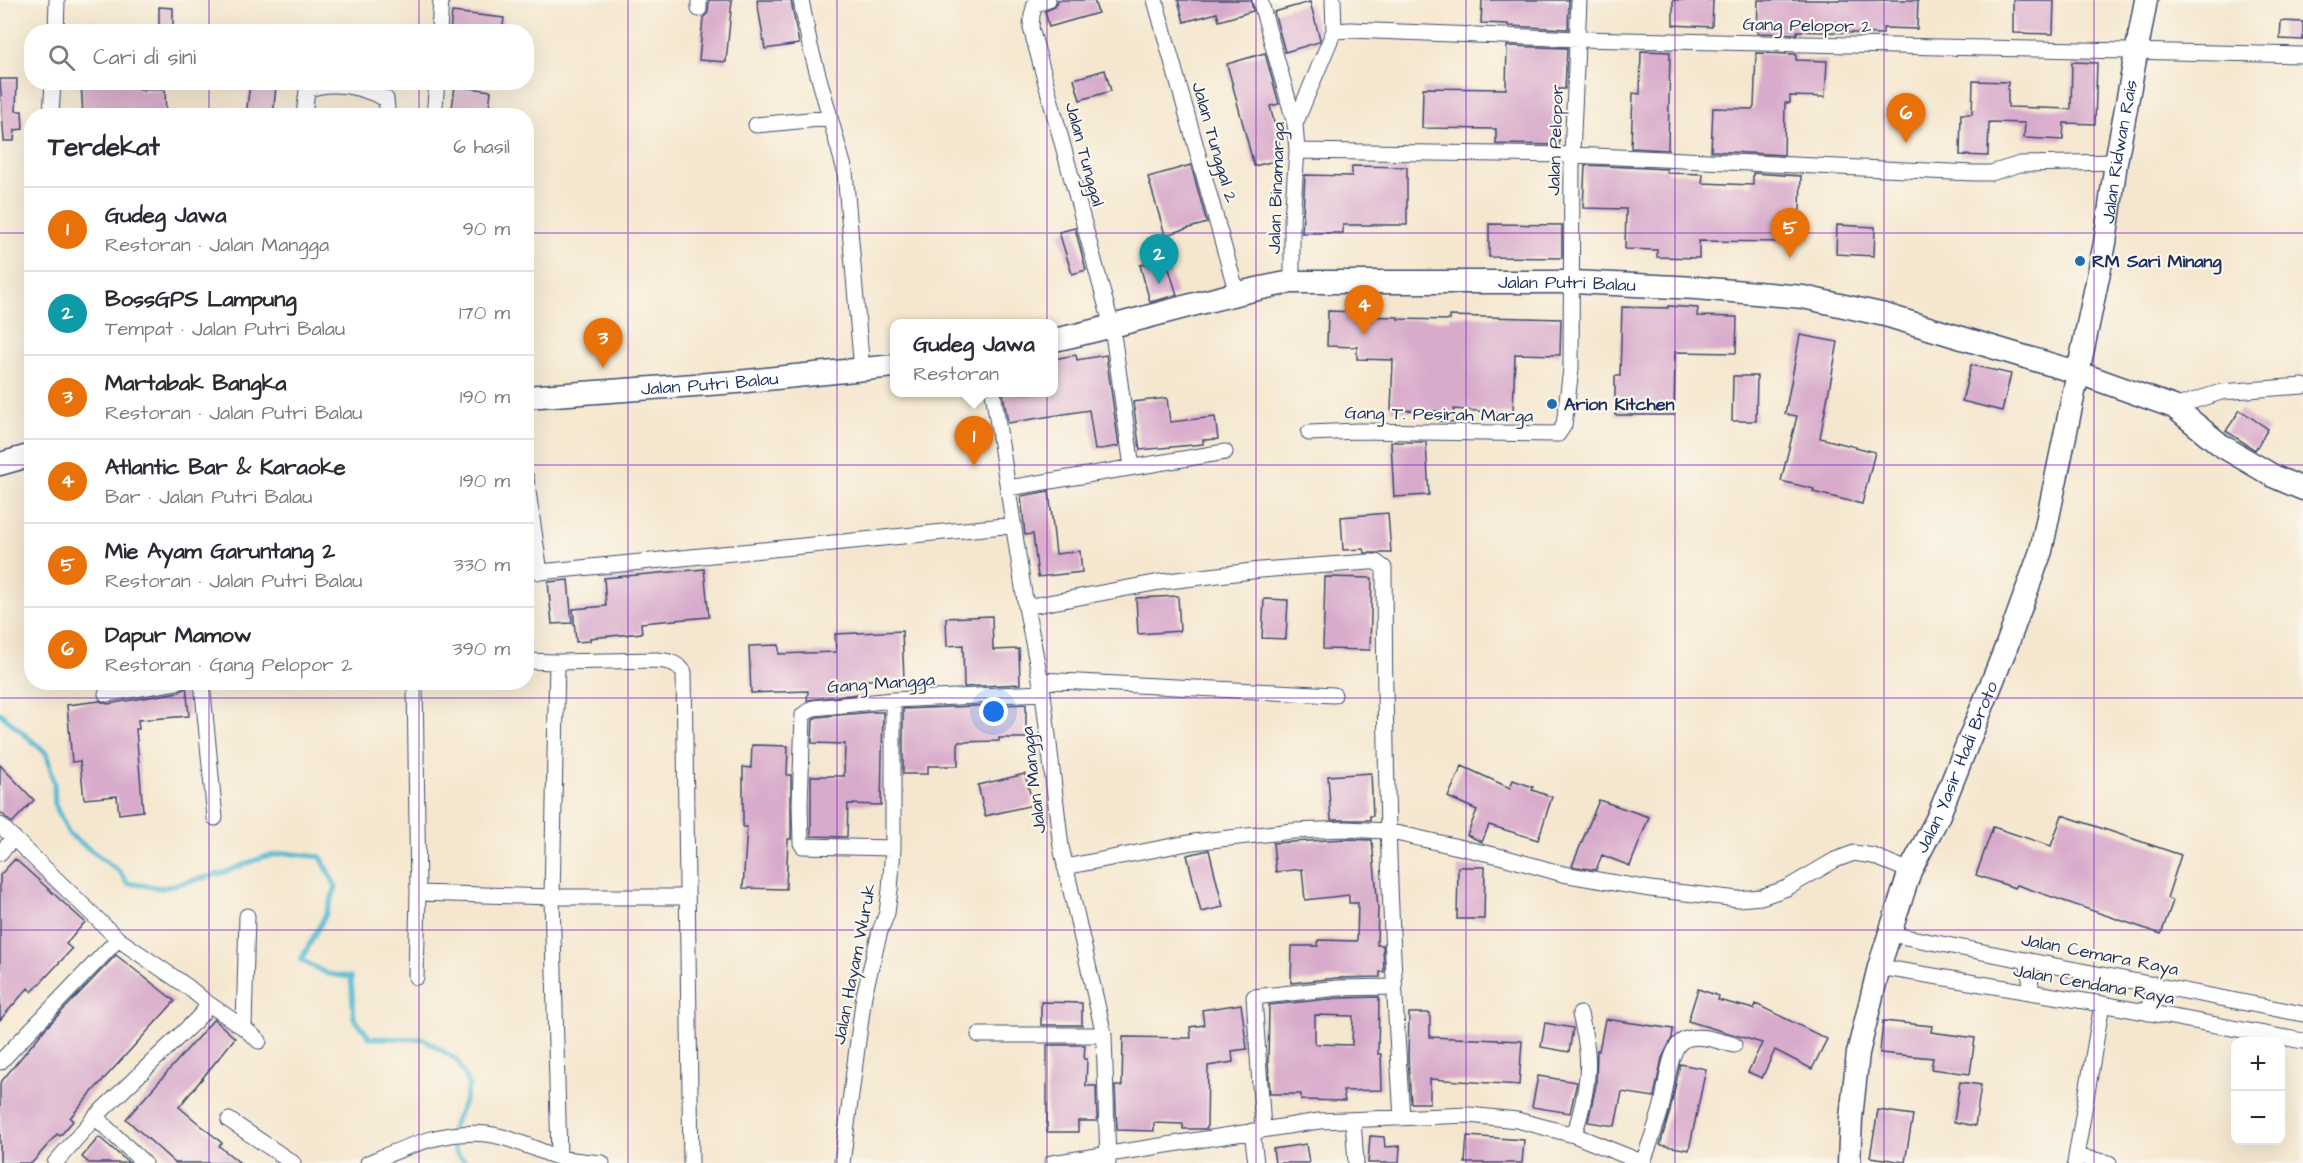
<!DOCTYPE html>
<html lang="id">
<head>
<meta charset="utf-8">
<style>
	body { margin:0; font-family:"Architects Daughter",sans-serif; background:#f7f7f7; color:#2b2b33 }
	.controls { position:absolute; right:18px; bottom:18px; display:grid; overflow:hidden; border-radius:12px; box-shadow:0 6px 24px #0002 }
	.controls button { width:54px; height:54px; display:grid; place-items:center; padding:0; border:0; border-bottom:2px solid #e1e1e2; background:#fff; color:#2b2b33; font:30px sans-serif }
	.you { position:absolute; left:994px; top:712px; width:21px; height:21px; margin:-15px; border:4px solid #fff; border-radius:50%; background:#1a73e8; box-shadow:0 0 0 9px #1a73e833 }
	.badge { display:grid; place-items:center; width:39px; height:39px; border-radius:50%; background:#0f766e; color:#fff; font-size:20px; font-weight:700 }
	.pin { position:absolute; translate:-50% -50px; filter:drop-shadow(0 2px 3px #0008) }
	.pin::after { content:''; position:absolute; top:32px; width:21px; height:18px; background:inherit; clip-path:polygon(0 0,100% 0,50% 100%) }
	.popup { position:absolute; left:890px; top:319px; width:168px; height:78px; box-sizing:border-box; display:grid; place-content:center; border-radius:12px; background:#fff; filter:drop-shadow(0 2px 4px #0005); font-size:20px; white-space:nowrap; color:#7c7c81 }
	.popup b { font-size:22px; color:#2b2b33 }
	.popup::after { content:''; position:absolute; left:50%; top:100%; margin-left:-12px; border:12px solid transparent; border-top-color:#fff }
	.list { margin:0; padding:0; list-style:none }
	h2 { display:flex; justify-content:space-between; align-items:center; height:78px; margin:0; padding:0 24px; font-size:26px }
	h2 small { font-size:20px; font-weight:400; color:#7c7c81 }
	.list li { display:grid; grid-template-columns:39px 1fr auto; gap:18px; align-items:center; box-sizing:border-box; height:84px; padding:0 24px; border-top:2px solid #e1e1e2 }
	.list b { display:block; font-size:22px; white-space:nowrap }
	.list p { margin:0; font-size:20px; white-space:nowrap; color:#7c7c81 }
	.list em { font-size:20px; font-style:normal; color:#7c7c81 }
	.icon { flex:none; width:33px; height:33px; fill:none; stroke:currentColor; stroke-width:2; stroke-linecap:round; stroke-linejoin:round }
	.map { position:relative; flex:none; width:2303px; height:1163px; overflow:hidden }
	.search { position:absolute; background:#fff; box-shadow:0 6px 24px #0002; left:24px; top:24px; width:510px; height:66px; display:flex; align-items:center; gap:15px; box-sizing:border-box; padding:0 21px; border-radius:24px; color:#7c7c81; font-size:22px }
	.panel { position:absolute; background:#fff; box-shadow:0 6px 24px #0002; left:24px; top:108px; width:510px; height:582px; border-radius:24px }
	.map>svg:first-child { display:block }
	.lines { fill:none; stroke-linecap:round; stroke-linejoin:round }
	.stream { stroke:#54bad2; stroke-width:5 }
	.building { fill:#d8aacb; fill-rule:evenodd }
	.street-casing { stroke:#3c4b6f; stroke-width:17 }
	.secondary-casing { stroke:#3c4b6f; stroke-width:25 }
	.street { stroke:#fff; stroke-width:15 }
	.secondary { stroke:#fff; stroke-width:22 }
	.grid { fill:none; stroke:#7b2cbf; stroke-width:1.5; stroke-opacity:0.55 }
	.poi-dot { fill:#1f6fb2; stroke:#fbf7ec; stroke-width:2 }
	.labels { text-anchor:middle; stroke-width:4.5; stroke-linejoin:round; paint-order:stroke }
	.street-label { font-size:18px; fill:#1b2f5e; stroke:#fbf7ec }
	.poi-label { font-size:18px; font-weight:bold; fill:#1b2f5e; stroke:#fbf7ec; text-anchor:start }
</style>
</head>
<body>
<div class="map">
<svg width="2303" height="1163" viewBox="0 0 2303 1163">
	<rect width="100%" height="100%" fill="#fbf7ec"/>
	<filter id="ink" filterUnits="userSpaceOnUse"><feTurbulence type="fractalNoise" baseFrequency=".0167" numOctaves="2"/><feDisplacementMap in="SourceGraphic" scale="12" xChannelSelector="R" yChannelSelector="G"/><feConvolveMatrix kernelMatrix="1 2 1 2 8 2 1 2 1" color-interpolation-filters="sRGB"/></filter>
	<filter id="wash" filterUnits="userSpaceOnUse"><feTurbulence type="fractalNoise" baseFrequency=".008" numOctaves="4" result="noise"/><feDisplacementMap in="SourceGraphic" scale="24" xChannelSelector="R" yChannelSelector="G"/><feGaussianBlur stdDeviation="1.35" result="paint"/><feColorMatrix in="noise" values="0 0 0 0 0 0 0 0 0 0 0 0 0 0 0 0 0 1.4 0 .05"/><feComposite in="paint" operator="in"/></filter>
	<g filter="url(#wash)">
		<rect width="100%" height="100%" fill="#f5e7cf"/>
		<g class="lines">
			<path class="stream" d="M0,713L47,754L54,783L55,805L69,834L120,872L127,883L162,888L223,873L263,857L286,853L321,857L336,887L325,916L301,960L328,974L351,977L354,1018L370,1038L424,1039L457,1060L469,1085L465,1100L450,1133L455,1152L467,1163"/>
		</g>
		<g id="blocks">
			<path class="building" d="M709,0H732L726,62L699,60L703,18L708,13Z
				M757,0H791L799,44L765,49Z
				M1058,0H1094L1098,13L1049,27L1045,11L1055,7Z
				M1178,0H1251L1253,11L1219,21L1217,13L1184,22Z
				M1482,0H1569L1568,29L1508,26V24L1481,23Z
				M1673,0H1713L1712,27L1673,25Z
				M1758,0H1918L1917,29L1883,28V34L1797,31V34L1757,33Z
				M2013,0H2054L2053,34L2013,33Z
				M1310,2L1320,39L1319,42L1285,52L1274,12Z
				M159,7L173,8V32H159Z
				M452,12L504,18L502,32H450Z
				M2281,21L2303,22V40L2280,39Z
				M1507,46L1567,48L1565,89H1558L1559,145L1496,144V129L1422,128L1423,88L1506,89Z
				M1641,51L1670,52L1668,150L1631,148L1633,93L1640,94Z
				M1265,53L1279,104L1270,106L1283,159L1254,166L1227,64Z
				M1756,53L1796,54V60L1827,61L1825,97L1790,96V103H1785L1784,155L1711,151L1713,108L1752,109L1754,107Z
				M2072,62L2097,63L2095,124L2064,123L2063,140L2024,138L2025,123L1989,122L1988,156L1960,155L1961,114H1972L1973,81L2008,82V107L2071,109Z
				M1105,70L1111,91L1080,100L1074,79Z
				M0,79H17L16,111H22L23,129L15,130L14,141H4Z
				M81,82H139V90H165L166,116H83Z
				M250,83L276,86L273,116H246Z
				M455,86L491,91L488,116H451Z
				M1191,165L1207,223L1165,235L1148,177Z
				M1585,165L1667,169V173L1703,174L1702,183L1753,185V173L1801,176L1799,242L1699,241V258L1657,257V250L1625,249L1626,209L1583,208Z
				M1352,166L1407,167V225H1343V233H1302L1305,175L1352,176Z
				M1489,224L1562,225V258L1489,257Z
				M1837,225L1875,227L1874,256L1836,254Z
				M1075,228L1086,270L1072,274L1059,232Z
				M1166,259L1177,295L1150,302L1140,265Z
				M1668,306L1698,308L1697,316L1737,317L1736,353L1675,352L1674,415H1615V376H1620L1622,307L1668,308Z
				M1328,311L1356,312V316L1398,317V319L1450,320V316L1561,319L1560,355L1515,354L1513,414L1454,409V422L1436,421L1437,411L1391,410L1393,360L1357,359V347L1327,346Z
				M1800,335L1838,342L1820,438L1875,452L1862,504L1813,492L1814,489L1781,481L1797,416L1785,414Z
				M1076,355L1077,360L1106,355L1119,446L1095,450L1089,410L1008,423L1003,393H1053V359Z
				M1971,365L2011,374L2002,411L1962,401Z
				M1733,376H1757L1756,421H1732Z
				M1167,398L1170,422L1215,417L1218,439L1203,440V444L1140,450L1133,402Z
				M2240,410L2268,429L2255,450L2226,431Z
				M1391,442H1426L1429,495L1394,497Z
				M1049,491L1056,554L1080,551L1082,572L1038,577L1033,534L1025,535L1021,496Z
				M1388,513L1391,553H1365L1364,549L1343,550L1341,517Z
				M704,569L709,617L641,623L642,633L590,638V641L576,642L573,609L606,606L604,578Z
				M1325,577L1372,578L1370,650L1323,649Z
				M568,580L572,623L552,624L548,582Z
				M1178,596L1180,631L1138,634L1136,598Z
				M1264,599L1288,600L1286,639L1262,638Z
				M992,616L993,650L1019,649L1020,684L964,687L963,645L947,646L946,618Z
				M902,631L904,679L866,680V693L807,700L808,691L751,693L749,646L779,645V654L836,652L835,634Z
				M186,684L189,716L138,720L139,729H136L143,811L119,814L117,796L84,799L80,761L72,762L67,705L100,701L108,704L179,692L184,689Z
				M1026,704V738H999V741L958,742V766H928V774H903V709Z
				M872,712H883L881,805L848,804L847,837L811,836V776H844L845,744L812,743L813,720L817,717Z
				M752,745L788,746L787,775H791V839H788L786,889L743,888L747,827H743V767L751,768Z
				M0,765L34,800L12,823L0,812Z
				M1462,766L1510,788L1513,780L1533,787L1532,790L1552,797L1538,840L1489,825L1482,842L1467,835L1477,810L1448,797Z
				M1371,773L1373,816H1370V820H1331L1328,776Z
				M1025,774L1033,805L985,816L978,785Z
				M1599,800L1649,817L1630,866L1602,855L1596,870L1572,866Z
				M2062,815L2181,855L2167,898L2173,901L2161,934L2017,885L2015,888L1976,875L1993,827L2051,846Z
				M1346,839L1372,840L1378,908L1377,945H1383L1384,972H1380V977L1337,978L1291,983L1292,946H1318V940L1357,941L1358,903H1349V895L1305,900L1302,869L1276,872L1273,843Z
				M1209,850L1223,907L1201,912L1187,855Z
				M15,859L85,922L66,944L72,949L32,992L28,988L0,1020V875Z
				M1458,867H1485L1484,919H1457Z
				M116,955L175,1001L93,1091L70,1118L73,1121L60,1136L57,1134L32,1163H0V1083L44,1030Z
				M1698,989L1719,996L1718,1000L1754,1009L1756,1004L1827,1039L1812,1069L1775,1050L1762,1078L1748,1072L1762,1043L1688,1021Z
				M1379,997L1378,1054H1381L1382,1090L1343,1091L1345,1101L1301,1100V1094H1270L1268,1062L1269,1005L1339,998ZM1315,1015L1353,1016L1352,1045L1315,1044Z
				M1041,1002L1082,1003V1025H1041Z
				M1241,1004L1247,1049L1232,1051L1233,1062L1208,1066L1207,1129H1183V1124L1154,1123V1131L1117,1130L1115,1086H1122L1123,1037L1191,1038L1190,1027L1204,1025L1202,1010Z
				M1409,1013H1430V1037L1522,1041L1519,1085L1430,1079V1103H1411L1408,1057Z
				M214,1019L235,1038L179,1107L222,1143L219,1146L240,1163H175L126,1119Z
				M1605,1019L1673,1029L1672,1038L1662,1058L1654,1097L1622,1092L1615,1126L1588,1122L1596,1085L1597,1050L1599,1051Z
				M1883,1021L1932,1026L1931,1032L1975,1038L1970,1074L1931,1069L1933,1058L1880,1053Z
				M1545,1023L1573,1028L1569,1052L1541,1047Z
				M1047,1045H1085L1084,1059H1087L1086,1086H1096L1097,1121H1078V1132H1047Z
				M1680,1064L1706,1069L1689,1150L1660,1145L1670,1111Z
				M1538,1076L1577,1082L1570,1113L1532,1107Z
				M1960,1082L1981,1085L1975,1126L1954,1122Z
				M1878,1110L1913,1115L1905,1162L1870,1157Z
				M1370,1136L1384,1137L1385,1147L1400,1146L1399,1163H1368Z
				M1467,1136L1524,1140L1522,1163H1465Z
				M99,1137L129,1163H89L82,1157Z
				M1306,1144L1309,1163H1275L1273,1149Z"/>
		</g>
	</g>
	<g filter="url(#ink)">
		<use href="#blocks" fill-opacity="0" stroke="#3c4b6f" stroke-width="1.5"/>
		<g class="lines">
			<defs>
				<path id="street" d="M801,0L810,46L845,171L862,371
					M1048,0L1035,4L1032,15L1031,28L1112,327L1132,467
					M1155,0L1237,294
					M1260,0L1295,124
					M699,9V0
					M1334,31L1350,30L1578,39L2303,55
					M56,32L57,0
					M439,32L441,0
					M51,116L53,82
					M304,116L307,90C333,80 362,87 386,99L387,109
					M434,116L437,82
					M756,125L830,118
					M1297,151L1572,155L1974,173H1991L2020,164L2116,162
					M1292,282V219L1297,151L1295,124L1334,31L1333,0
					M993,392L1026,607L1043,693L1061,847L1104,1035L1108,1163
					M2174,407L2221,392L2303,386
					M1309,433L1358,431L1558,434L1564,425L1571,369L1572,155L1579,0
					M526,478L540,572L1014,525
					M1008,488L1225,452
					M1026,607L1160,582L1260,570L1369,562H1376L1384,568C1384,751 1390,934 1402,1118
					M526,661L557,662
					M1040,680L1334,695
					M202,682L215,818
					M415,682L418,893L552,897H686
					M106,694L177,682
					M0,825L118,939L188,987L206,1002L205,1010L197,1019L95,1117L55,1163
					M893,848L803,846L801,843L800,804L803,715L813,708L893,700L1043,693
					M0,853L14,838
					M1065,867L1193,842L1293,831L1346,829L1387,831L1503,857L1563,874L1650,889L1738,899L1761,897L1787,888L1835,860L1854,853L1873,856L1910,871
					M1890,934L2303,1014
					M2027,960L2032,992
					M1879,967L2102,1004L2303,1041
					M416,977L418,893
					M206,1002L244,1028L259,1041
					M2148,1013L2154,984
					M244,1028L247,916
					M979,1035H1104
					M0,1062L118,939
					M95,1117L144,1163
					M229,1120L293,1163
					M1353,1120L1356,1163
					M1263,1129L1254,997L1338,988L1393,987
					M1252,1131L1256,1163
					M1574,1135C1582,1110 1590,1079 1587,1052C1586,1039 1583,1027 1580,1014
					M2076,1156L2109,1163
					M559,1157L552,897L557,662L656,660C668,661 676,662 684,672L691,1163
					M1643,1162C1649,1145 1656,1127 1661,1109C1666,1093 1668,1047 1684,1040C1698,1033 1719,1041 1734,1045
					M368,1163C406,1147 445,1129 487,1134C511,1137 534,1149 557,1157C571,1161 588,1161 602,1163
					M842,1163L864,995L880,931L887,913L890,890L893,848V700
					M1052,1163L1319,1121L1469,1115L1517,1120L1574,1135L1644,1163
					M2075,1163L2102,1004"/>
				<g id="secondary">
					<path id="s1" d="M1054,340C1134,323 1212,296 1292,282H1573L1697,288L1803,297L1885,315L2079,373L2174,407L2222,446L2275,477L2303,489"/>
					<path id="s2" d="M526,397L737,382L894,366"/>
					<path d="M0,464L32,455"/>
					<path id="s3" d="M1849,1163L1851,1118L1858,1053L1879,967L1910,871L1938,817L2007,645L2041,551L2105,243L2116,162L2146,0"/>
				</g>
			</defs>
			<use href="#street" class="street-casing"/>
			<use href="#secondary" class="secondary-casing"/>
			<use href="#street" class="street"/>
			<use href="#secondary" class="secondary"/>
		</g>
	</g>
	<path class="grid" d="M209,0V32M419,0V32M628,0V1163M837,0V1163M1047,0V1163M1256,0V1163M1466,0V1163M1675,0V1163M1884,0V1163M2094,0V1163M209,82V116M419,82V116M0,233H32M526,233H2303M0,465H32M526,465H2303M209,682V1163M419,682V1163M0,698H2303M0,930H2303"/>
	<g class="poi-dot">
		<circle cx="2080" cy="261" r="6"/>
		<circle cx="1552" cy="404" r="6"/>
	</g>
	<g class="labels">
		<g class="street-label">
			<text transform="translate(1807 25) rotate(1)" y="6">Gang Pelopor 2</text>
			<text transform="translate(1555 140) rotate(-88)" y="6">Jalan Pelopor</text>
			<text transform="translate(1215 142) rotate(74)" y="6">Jalan Tunggal 2</text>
			<text dy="6" stroke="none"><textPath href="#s3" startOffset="1053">Jalan Ridwan Rais</textPath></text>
			<text transform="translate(1085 154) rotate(75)" y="6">Jalan Tunggal</text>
			<text transform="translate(1276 188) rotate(-88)" y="6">Jalan Binamarga</text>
			<text dy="6" stroke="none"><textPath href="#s1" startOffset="520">Jalan Putri Balau</textPath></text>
			<text dy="6" stroke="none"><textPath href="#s2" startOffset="184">Jalan Putri Balau</textPath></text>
			<text transform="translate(1439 414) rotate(1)" y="6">Gang T. Pesirah Marga</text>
			<text transform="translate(881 683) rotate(-4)" y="6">Gang Mangga</text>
			<text dy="6" stroke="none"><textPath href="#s3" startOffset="414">Jalan Yasir Hadi Broto</textPath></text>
			<text transform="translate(1033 780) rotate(-97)" y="6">Jalan Mangga</text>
			<text transform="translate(2100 954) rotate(11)" y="6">Jalan Cemara Raya</text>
			<text transform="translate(854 964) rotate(-79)" y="6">Jalan Hayam Wuruk</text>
			<text transform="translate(2094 984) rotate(10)" y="6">Jalan Cendana Raya</text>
		</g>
		<g class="poi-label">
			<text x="2092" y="267">RM Sari Minang</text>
			<text x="1564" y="410">Arion Kitchen</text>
		</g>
	</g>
</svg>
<div class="controls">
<button>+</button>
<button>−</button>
</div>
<div class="you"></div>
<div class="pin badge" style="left:974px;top:466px;background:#e8710a">1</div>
<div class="popup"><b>Gudeg Jawa</b>Restoran</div>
<div class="pin badge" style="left:1159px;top:284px;background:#0f9aa8">2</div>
<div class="pin badge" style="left:603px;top:368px;background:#e8710a">3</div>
<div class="pin badge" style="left:1364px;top:335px;background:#e8710a">4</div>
<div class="pin badge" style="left:1790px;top:258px;background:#e8710a">5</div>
<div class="pin badge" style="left:1906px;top:143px;background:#e8710a">6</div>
<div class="search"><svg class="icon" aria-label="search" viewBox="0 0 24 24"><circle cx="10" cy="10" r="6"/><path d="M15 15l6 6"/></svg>Cari di sini</div>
<section class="panel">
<h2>Terdekat<small>6 hasil</small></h2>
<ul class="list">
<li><span class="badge" style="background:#e8710a">1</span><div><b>Gudeg Jawa</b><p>Restoran · Jalan Mangga</p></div><em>90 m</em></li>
<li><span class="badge" style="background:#0f9aa8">2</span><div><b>BossGPS Lampung</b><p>Tempat · Jalan Putri Balau</p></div><em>170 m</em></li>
<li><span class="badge" style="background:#e8710a">3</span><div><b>Martabak Bangka</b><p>Restoran · Jalan Putri Balau</p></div><em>190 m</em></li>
<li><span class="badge" style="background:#e8710a">4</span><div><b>Atlantic Bar &amp; Karaoke</b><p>Bar · Jalan Putri Balau</p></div><em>190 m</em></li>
<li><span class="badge" style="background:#e8710a">5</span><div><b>Mie Ayam Garuntang 2</b><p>Restoran · Jalan Putri Balau</p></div><em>330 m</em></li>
<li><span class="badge" style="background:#e8710a">6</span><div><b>Dapur Mamow</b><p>Restoran · Gang Pelopor 2</p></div><em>390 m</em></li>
</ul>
</section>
</div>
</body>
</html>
